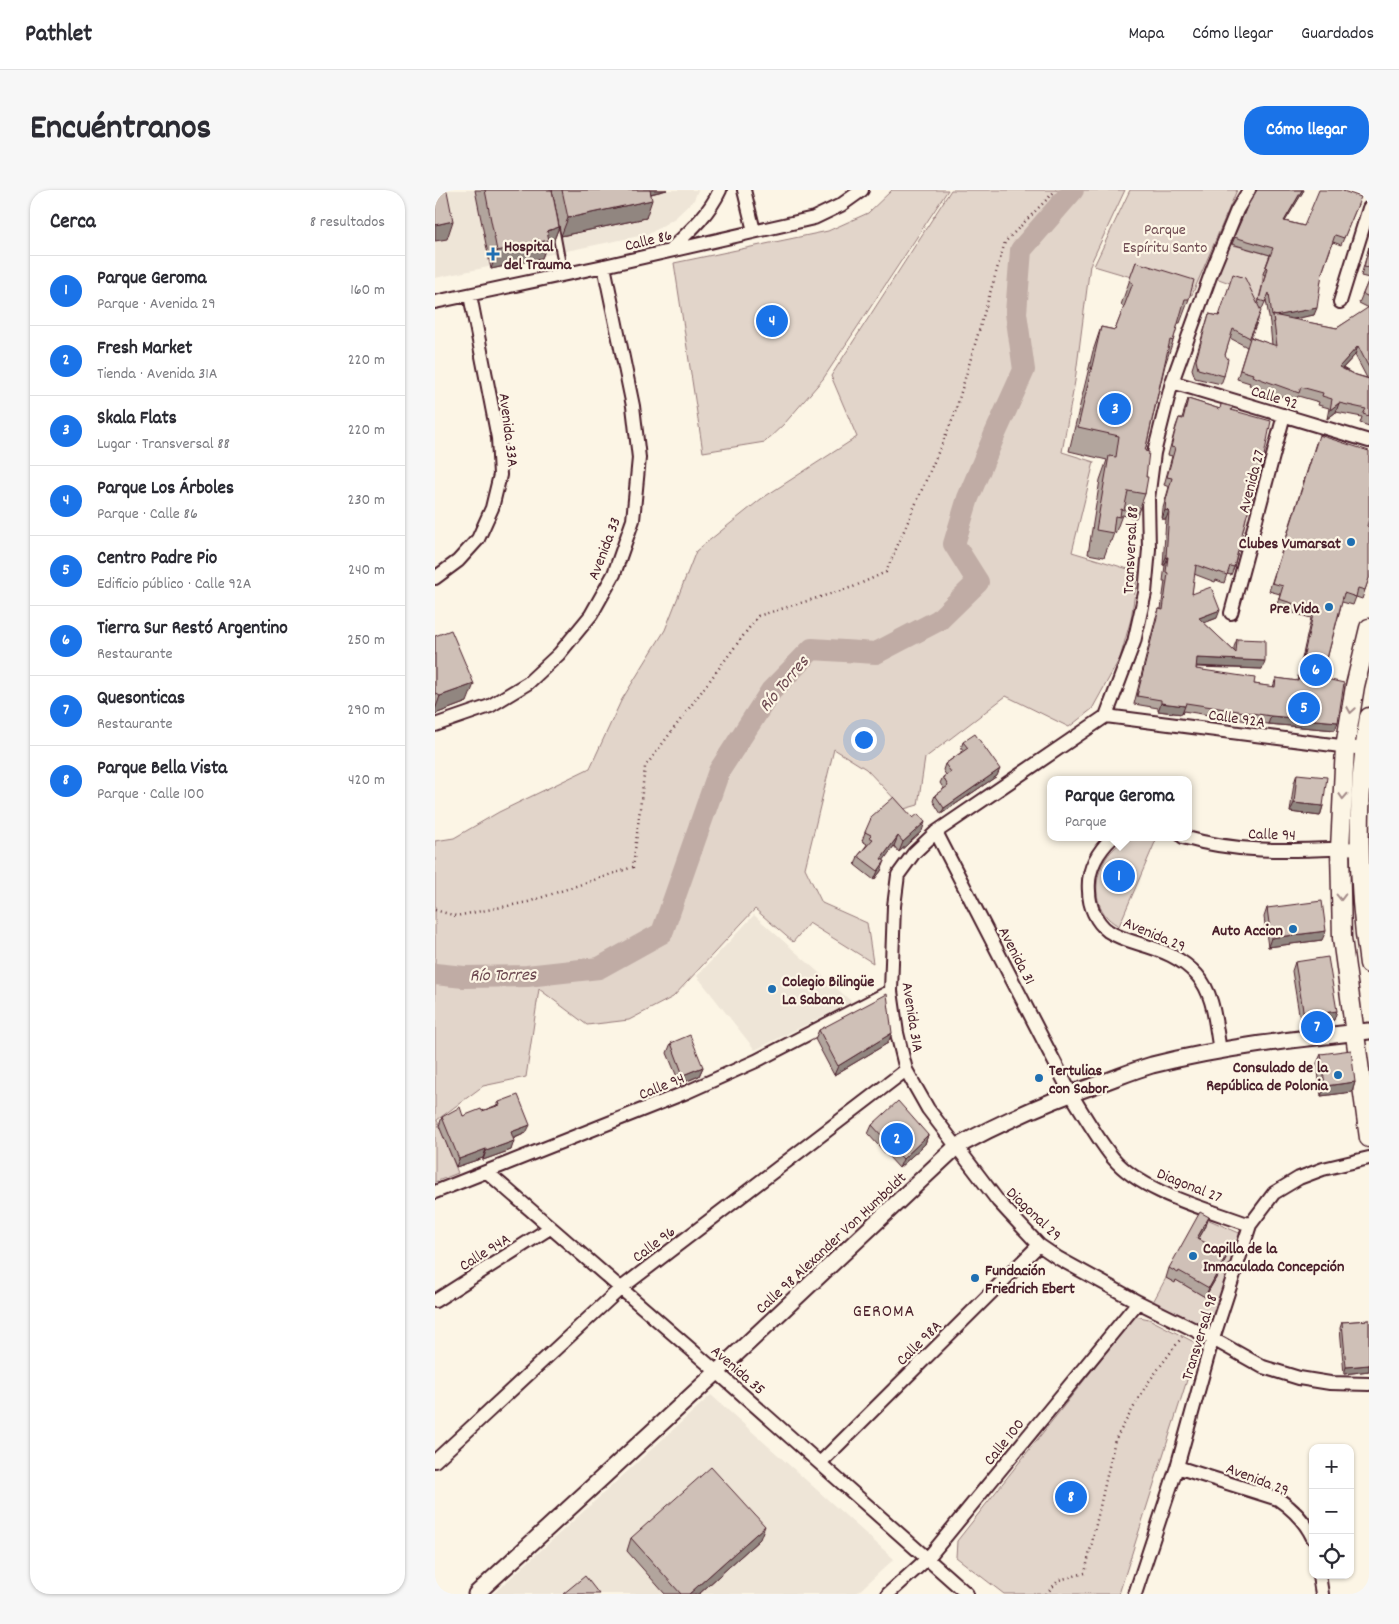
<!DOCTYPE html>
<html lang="es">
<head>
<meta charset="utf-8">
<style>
	body { margin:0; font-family:Dekko,sans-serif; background:#f7f7f7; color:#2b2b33 }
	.controls { position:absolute; right:15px; bottom:15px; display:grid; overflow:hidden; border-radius:10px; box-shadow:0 1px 4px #0004 }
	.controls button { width:45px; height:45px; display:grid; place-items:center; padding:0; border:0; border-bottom:1px solid #e1e1e2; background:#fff; color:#2b2b33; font:25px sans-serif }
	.you { position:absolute; left:428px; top:549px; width:18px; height:18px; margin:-12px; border:4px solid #fff; border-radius:50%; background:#1a73e8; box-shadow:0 0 0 8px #1a73e833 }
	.badge { display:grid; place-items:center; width:32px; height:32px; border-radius:50%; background:#1a73e8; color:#fff; font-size:16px; font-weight:700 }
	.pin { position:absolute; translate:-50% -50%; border:2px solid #fff; box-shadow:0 1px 5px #0006 }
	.popup { position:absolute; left:612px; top:586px; width:145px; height:65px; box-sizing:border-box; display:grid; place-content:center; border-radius:10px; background:#fff; filter:drop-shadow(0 1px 4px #0005); font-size:16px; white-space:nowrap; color:#7c7c81 }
	.popup b { font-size:19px; color:#2b2b33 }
	.popup::after { content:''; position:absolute; left:50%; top:100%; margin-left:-10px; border:10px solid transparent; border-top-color:#fff }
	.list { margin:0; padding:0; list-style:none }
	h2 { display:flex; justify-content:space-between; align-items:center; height:65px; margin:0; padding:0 20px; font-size:21px }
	h2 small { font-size:16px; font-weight:400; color:#7c7c81 }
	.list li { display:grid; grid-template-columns:32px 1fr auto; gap:15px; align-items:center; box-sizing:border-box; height:70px; padding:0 20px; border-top:1px solid #e1e1e2 }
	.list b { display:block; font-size:19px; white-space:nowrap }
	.list p { margin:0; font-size:16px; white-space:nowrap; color:#7c7c81 }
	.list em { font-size:16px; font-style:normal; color:#7c7c81 }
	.icon { flex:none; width:28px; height:28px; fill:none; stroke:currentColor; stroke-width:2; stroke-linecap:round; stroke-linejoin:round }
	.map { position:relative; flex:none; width:934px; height:1404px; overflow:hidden; border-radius:20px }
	header { display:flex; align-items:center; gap:30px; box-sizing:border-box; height:70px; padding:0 25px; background:#fff; border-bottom:1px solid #e1e1e2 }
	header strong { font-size:24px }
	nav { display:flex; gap:28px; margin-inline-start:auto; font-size:18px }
	.intro { display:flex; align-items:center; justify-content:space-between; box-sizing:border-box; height:120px; padding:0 30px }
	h1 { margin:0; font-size:35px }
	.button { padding:12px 22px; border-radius:20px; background:#1a73e8; color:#fff; font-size:18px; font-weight:700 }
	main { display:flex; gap:30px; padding:0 30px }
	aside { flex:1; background:#fff; border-radius:20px; box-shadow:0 1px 4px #0004 }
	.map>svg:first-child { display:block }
	.built { fill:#eee5d7 }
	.green { fill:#e2d5ca; stroke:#967a7a }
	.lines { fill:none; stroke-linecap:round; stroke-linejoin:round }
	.river { stroke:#c0aca5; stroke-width:22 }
	.service-casing { stroke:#4a1f2b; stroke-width:10 }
	.minor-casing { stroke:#4a1f2b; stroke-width:16 }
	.tertiary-casing { stroke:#4a1f2b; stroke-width:19 }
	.secondary-casing { stroke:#4a1f2b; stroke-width:21 }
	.path { stroke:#4a1f2b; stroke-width:2.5; stroke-dasharray:1 4; stroke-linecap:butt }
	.service { stroke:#fcf5e5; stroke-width:6 }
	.minor { stroke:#fcf5e5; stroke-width:12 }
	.tertiary { stroke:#fcf5e5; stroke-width:15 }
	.secondary { stroke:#fcf5e5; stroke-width:18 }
	.wall { fill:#b2a59d; stroke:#4a1f2b; fill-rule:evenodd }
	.shaded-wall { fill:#918680; stroke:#4a1f2b }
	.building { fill:#cfc0b7; stroke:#4a1f2b }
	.oneway { stroke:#a38a88 }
	.poi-dot { fill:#1f6fb2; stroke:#fcf5e5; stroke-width:2 }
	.labels { text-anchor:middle; stroke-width:4.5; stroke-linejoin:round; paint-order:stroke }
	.park-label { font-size:16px; fill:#704c53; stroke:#fcf5e5 }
	.street-label { font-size:16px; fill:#4a1f2b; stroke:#fcf5e5 }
	.poi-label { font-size:16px; font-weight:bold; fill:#4a1f2b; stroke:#fcf5e5; text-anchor:start }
	.water-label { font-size:18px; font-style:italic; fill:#6d4950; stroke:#fcf5e5 }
	.neighbourhood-label { font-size:18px; letter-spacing:1px; fill:#4a1f2b; stroke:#fcf5e5 }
</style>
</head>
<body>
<header>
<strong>Pathlet</strong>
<nav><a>Mapa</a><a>Cómo llegar</a><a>Guardados</a></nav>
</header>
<div class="intro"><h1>Encuéntranos</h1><a class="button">Cómo llegar</a></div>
<main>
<aside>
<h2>Cerca<small>8 resultados</small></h2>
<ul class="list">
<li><span class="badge">1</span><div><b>Parque Geroma</b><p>Parque · Avenida 29</p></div><em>160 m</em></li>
<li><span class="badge">2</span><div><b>Fresh Market</b><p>Tienda · Avenida 31A</p></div><em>220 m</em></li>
<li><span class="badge">3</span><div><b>Skala Flats</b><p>Lugar · Transversal 88</p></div><em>220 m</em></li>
<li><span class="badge">4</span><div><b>Parque Los Árboles</b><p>Parque · Calle 86</p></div><em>230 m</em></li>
<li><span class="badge">5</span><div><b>Centro Padre Pio</b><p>Edificio público · Calle 92A</p></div><em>240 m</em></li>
<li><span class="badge">6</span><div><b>Tierra Sur Restó Argentino</b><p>Restaurante</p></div><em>250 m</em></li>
<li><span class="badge">7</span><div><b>Quesonticas</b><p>Restaurante</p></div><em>290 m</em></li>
<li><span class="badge">8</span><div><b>Parque Bella Vista</b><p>Parque · Calle 100</p></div><em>420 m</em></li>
</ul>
</aside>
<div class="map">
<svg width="934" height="1404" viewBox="0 0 934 1404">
	<rect width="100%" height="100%" fill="#fcf5e5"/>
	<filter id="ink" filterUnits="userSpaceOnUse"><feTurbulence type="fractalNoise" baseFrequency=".02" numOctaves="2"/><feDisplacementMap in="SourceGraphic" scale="10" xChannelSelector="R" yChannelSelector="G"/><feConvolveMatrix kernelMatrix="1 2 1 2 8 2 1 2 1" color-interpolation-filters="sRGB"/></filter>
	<g filter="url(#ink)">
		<path class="built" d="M0,0H263L259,10L240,28L214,44L0,88Z
			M319,725L417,812L320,860L262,786Z
			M276,1205L459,1369L421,1404H58Z"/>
		<path class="green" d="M457,0H513L388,189L350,233L330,252L268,262L239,73L393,41L433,23Z
			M516,0H690L655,75L640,191L627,262L659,272L637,362L703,382L696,429L685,468L657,519L634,537L571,506L490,568L483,615L469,619L431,579L399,559L370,678L387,713L432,733L438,773L374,733L358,752L320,719L238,807L194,830L152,835L104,799L91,887L48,896L2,930L23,983L0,992V651L19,648L64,622L155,578L186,511L230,440L261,361L326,309L422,247L396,186Z
			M695,0H802L757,105L659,76Z
			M791,53L835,65L828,84L827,96L822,116L806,97L778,87Z
			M707,647L721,650L684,736C650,719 658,669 688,652C694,649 701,648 707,647Z
			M765,1026L809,1045L776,1143L718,1112L731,1088L739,1092L741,1090L770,1107L789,1075L759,1057Z
			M700,1126L714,1129L761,1153L759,1168L684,1404H569L521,1367L522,1351Z"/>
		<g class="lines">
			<path class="river" d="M0,784L29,787L92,786L164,778L227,743L284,581L336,501L377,459L441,463L504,430L543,392L519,354L533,308L560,244L589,180L581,123L586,60L638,0"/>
			<defs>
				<path id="service" d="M120,37L129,85"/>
				<path id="minor" d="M309,0L319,41
					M814,0L802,20L777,81L737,192L719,263L713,309L714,359L710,403L699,452L671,526L501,642L479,663L463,685L459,716L456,801L462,843L471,880L493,919L563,1011L604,1055L623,1068L703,1112L778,1149L828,1177L864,1188L895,1193L934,1194
					M236,59C255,41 274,24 285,0
					M0,112L169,76L379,28L406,15L427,0
					M905,112L934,18
					M737,192L934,251
					M0,388L23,371L43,349L57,318L65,285L63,248L35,105
					M796,423L849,225
					M671,526L929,559
					M0,535L55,516L93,493L124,464L156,425L179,384L198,330L204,268L198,216L169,76
					M501,642L636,904C649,925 662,948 678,968C707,1003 773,1019 815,1035
					M678,647C662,662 652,679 654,701C654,716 661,732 673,741C682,747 695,751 705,754C726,760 747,768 762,785C780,805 780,835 785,860
					M748,647C809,665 863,660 925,658
					M52,982L282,1182L532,1404
					M0,1002L252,902L321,871L456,801
					M0,1111L115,1038
					M0,1271L185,1099L471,880
					M385,1273L604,1055
					M742,1277L843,1309C858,1319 870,1331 878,1348
					M884,1385L887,1404
					M453,1404L493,1368L703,1112
					M700,1404L742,1277L775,1158L815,1035L839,1003L864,988L888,979L934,968"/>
				<path id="tertiary" d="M41,1404L282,1182L521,957C570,930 614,911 666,893C683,887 700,880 717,875C788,857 861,849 934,841"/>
				<path id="secondary" d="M934,438L920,496L910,557L905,659L907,748L934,948
					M934,527C921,606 922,694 934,774"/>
			</defs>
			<use href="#service" class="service-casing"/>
			<use href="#minor" class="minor-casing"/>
			<use href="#tertiary" class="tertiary-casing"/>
			<use href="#secondary" class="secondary-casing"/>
			<path class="path" d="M0,720L21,726L93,712L198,677L210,577L323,426L418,397L451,382L519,226L570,52L621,0
				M611,1404L624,1390L650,1383L680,1250L712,1194L747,1147"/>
			<use href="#service" class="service"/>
			<use href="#minor" class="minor"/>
			<use href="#tertiary" class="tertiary"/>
			<use href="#secondary" class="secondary"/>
		</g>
		<path class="wall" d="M40,0H117L124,37L117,55L111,57L107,68L56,79Z
			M117,0H232L216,4L211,28L126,46Z
			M821,0H869L850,31L869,36L908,1L923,14L906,55L898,52L887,83L879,125L856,129L902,138L934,118L924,113L934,89V236L925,233L927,227L901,222L892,229L894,218L883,215L884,212L863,206L860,211L814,195L815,193L802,189L812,157L795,148L790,165L789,186L786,194L760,188L757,179L774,124L784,126L823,114L830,85L828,84L835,65L797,54L812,17L821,1ZM831,110L835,133L837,155L816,147L823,130L825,118L827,119ZM920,165L932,188L918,184L908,178Z
			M934,57V88L926,86Z
			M701,72L754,109L745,133H743L738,151L730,175L710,261L711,287L710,304L701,328L687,325L680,344L679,343L676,351H675L669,367L653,364L665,290L672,270L634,261L658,161L666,137L680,140L689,117L686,115Z
			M753,209L785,219L796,220L811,328L799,377L796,385L792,384L789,393L781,390L780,392L759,384L757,404L782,428L769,433L799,461V457L802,449L827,479L761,477V479L819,494L838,497L841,488L862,491L876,428L841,418L845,404L834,401L881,253L932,336L934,388L927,409L921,407L918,415L907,412L887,488L900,540L833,534L748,521L747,524L723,521V518L699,514L721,427L724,419H726L730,391H728L730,375H728L731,329H727L728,318L734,297L729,295L737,266L733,265L741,236L744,228H747Z
			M0,446L32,512L0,524Z
			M528,552L562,586L506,624L498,611L500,605L509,599L505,593L508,587L511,585L508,580L510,574L528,561L526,558Z
			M862,584L888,616L885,626L855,622L859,593Z
			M487,641L464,662L459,656L448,670L446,681L439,690L420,675L423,666L431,656L432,654L427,651L430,642Z
			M832,718L887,750L833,757L829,727Z
			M860,772L899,830L866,836L857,781Z
			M384,840L453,853L399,885L380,849Z
			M236,853L268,877L264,886L245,894L232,863Z
			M886,864L920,892L917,902L886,906L882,873Z
			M64,912L91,943L78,949L76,960L48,970V968L21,977L4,936L7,927L28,926L47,921L62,915Z
			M437,935L493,945L490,954L464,978L433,944Z
			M771,1036L764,1048L789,1074L770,1107L741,1090L740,1093L731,1088L734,1078Z
			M934,1130V1181L909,1184L905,1138L907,1132Z
			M196,1348L325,1349L264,1404H230L192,1361Z"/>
		<path class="shaded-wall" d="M208,0H232L206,6Z
			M867,0H869L846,38L849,31Z
			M217,10L211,28L126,46L133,28Z
			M18,31L12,49L0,51V35Z
			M124,37L117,55L111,57L107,68L56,79L62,61L112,41Z
			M882,118L879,125L839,133L838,126Z
			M923,156L920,165L901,185L904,177Z
			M904,213L901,222L892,229L895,220Z
			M730,320L734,321L731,329H727Z
			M731,367H733L730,375H728Z
			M785,420L782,428L760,436L764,428Z
			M762,468L830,471L827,479L759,476Z
			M39,494L32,512L0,524V520L5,506Z
			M726,513L750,516L747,524L723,521Z
			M836,526L903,532L900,540L833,534Z
			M565,579L562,586L506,624L509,618Z
			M859,613L888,616L885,626L855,622Z
			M490,632L487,641L464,662L468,652Z
			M463,646L459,656L443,678L446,669Z
			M450,671L446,681L439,690L443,681Z
			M891,741L887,750L833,757L836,748Z
			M902,821L899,830L866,836L869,826Z
			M457,843L453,853L399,885L403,876Z
			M268,877L264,886L245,894L248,885Z
			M920,892L917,902L886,906L890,896Z
			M95,935L91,943L72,951L76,942Z
			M493,945L490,954L464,978L468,969Z
			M79,951L76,960L48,970L51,961Z
			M51,959L48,968L21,977L24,969Z
			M774,1027L771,1036L759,1057L762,1048Z
			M792,1065L789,1074L770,1107L774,1098Z
			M934,1175V1181L909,1184L911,1177Z
			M330,1336L325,1349L264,1404H254Z"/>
		<path class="building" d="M0,0H11L12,1L18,31L0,35Z
			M50,0H117L124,37L112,41L114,50L62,61Z
			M127,0H215L217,10L133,28Z
			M822,0H867L849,31L869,36L884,0H908V1L926,7L909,48L900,45L887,83L882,118L840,126L838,125L837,126L834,103L830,112L824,110L832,78L831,77L838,58L799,47L812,17Z
			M934,57V78L929,77Z
			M701,72L759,90L754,109H750L738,151L735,150L710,261L714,262L711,287H713L710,304L693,301L689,320L686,319L685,327L680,326L678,343L661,340L674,266L681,267L684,246L643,237L666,137L680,140L698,93L694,91Z
			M798,84L810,88L826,121L815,147L842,156L838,125L902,138L934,117V178L923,156L904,177L918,184L934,189V226L928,224L931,219L904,213L895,220L897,209L887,206L888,203L866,197L864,203L817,186L818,184L805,180L815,148L798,139L790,165L793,169L789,186L763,179L761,170L774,124L784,126Z
			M934,89V107L928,104Z
			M753,209L785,219L786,214L798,217L796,220L836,231L825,286L811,328L799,377L795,376L792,385L784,382L783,383L761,375L757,404L776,397L785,420L764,428L801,463L802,449L830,450V471L762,468L761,479L820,488L819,494L840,497L841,488L863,491L879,420L844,409L848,396L837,393L884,245L934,261V329L932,336L934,337V388L930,400L923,398L921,407L909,403L887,488L909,493L903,532L836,526L751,513L750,516L726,513V510L702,506L724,419L728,420L733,383L731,382L733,367H731L734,321L730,320L731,310L737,288L732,287L740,258L736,257L740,241L744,228L748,229Z
			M16,440L39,494L5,506L0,503V446Z
			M540,544L565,579L509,618L500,605L513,596L508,587L516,582L510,574L533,558L528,552Z
			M862,584L892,587L888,616L859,613Z
			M459,607L478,628L483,624L490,632L468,652L463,646L446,669L450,671L443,681L423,666L438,649L434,647L436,645L430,642L437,626Z
			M887,711L891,741L836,748L832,718Z
			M893,767L902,821L869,826L860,772Z
			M452,804L457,843L403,876L384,840Z
			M255,845L268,877L248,885L236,853Z
			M916,860L920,892L890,896L886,864Z
			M83,905L95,935L76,942L79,951L51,961V959L24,969L7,927L25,917L28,926L46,919L47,921L65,915L64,912Z
			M463,911L493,945L468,969L437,935Z
			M765,1022L774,1027L762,1048L792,1065L774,1098L744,1081L743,1083L734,1078Z
			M934,1130V1175L911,1177L907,1132Z
			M276,1277L330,1336L254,1404H246L196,1348Z
			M150,1386L164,1404H128Z"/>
		<defs><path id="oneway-chevron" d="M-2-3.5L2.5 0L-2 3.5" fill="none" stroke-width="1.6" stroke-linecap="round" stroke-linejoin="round" transform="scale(1.25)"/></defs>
		<g class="oneway">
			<use href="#oneway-chevron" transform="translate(916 520) rotate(99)"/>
			<use href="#oneway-chevron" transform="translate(908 606) rotate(93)"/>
			<use href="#oneway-chevron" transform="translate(906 707) rotate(89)"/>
		</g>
	</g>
	<g class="poi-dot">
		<path d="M55.5 56.5h5v5h5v5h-5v5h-5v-5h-5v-5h5z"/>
		<circle cx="916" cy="352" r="5"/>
		<circle cx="894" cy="417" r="5"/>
		<circle cx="858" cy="739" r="5"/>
		<circle cx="337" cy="799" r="5"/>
		<circle cx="903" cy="885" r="5"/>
		<circle cx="604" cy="888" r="5"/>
		<circle cx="758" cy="1066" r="5"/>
		<circle cx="540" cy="1088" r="5"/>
	</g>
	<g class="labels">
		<g class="park-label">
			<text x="730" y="44">Parque<tspan x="730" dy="18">Espíritu Santo</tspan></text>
		</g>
		<g class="street-label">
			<text transform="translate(213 49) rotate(-14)" y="6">Calle 86</text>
			<text transform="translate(840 206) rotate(17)" y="6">Calle 92</text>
			<text transform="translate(75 240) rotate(83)" y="6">Avenida 33A</text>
			<text transform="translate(815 291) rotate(-75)" y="6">Avenida 27</text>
			<text transform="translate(168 358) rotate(-69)" y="6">Avenida 33</text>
			<text transform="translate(694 360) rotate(-87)" y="6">Transversal 88</text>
			<text transform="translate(802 527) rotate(8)" y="6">Calle 92A</text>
			<text transform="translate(837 643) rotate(2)" y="6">Calle 94</text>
			<text transform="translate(720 743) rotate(23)" y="6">Avenida 29</text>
			<text transform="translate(583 765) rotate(63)" y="6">Avenida 31</text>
			<text transform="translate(479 827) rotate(81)" y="6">Avenida 31A</text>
			<text transform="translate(226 895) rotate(-22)" y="6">Calle 94</text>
			<text transform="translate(755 994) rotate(22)" y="6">Diagonal 27</text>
			<text transform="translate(600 1023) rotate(44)" y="6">Diagonal 29</text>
			<text transform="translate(395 1052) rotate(-43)" y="6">Calle 98 Alexander Von Humboldt</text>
			<text transform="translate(218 1053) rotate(-37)" y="6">Calle 96</text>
			<text transform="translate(49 1061) rotate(-32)" y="6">Calle 94A</text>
			<text transform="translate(763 1147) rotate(-73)" y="6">Transversal 98</text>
			<text transform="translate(483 1152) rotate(-45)" y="6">Calle 98A</text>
			<text transform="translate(304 1179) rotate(41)" y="6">Avenida 35</text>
			<text transform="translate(568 1251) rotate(-51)" y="6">Calle 100</text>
			<text transform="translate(823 1288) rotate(21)" y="6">Avenida 29</text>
		</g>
		<g class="poi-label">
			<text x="69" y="61">Hospital<tspan x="69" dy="18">del Trauma</tspan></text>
			<text x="906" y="358" text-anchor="end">Clubes Vumarsat</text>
			<text x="884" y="423" text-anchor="end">Pre Vida</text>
			<text x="848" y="745" text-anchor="end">Auto Accion</text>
			<text x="347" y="796">Colegio Bilingüe<tspan x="347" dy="18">La Sabana</tspan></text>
			<text x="893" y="882" text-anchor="end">Consulado de la<tspan x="893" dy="18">República de Polonia</tspan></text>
			<text x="614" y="885">Tertulias<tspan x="614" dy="18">con Sabor</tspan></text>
			<text x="768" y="1063">Capilla de la<tspan x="768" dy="18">Inmaculada Concepción</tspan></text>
			<text x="550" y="1085">Fundación<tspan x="550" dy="18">Friedrich Ebert</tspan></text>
		</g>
		<g class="water-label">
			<text transform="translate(348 493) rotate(-50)" y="6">Río Torres</text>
			<text transform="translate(68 784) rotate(-1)" y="6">Río Torres</text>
		</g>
		<g class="neighbourhood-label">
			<text x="449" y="1126">GEROMA</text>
		</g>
	</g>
</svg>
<div class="controls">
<button>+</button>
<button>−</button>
<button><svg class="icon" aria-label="locate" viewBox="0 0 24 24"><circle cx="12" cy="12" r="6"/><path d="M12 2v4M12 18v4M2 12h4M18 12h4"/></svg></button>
</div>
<div class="you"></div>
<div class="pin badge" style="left:684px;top:686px">1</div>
<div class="popup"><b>Parque Geroma</b>Parque</div>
<div class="pin badge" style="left:462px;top:949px">2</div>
<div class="pin badge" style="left:680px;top:219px">3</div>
<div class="pin badge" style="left:337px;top:131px">4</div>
<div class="pin badge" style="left:869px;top:518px">5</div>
<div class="pin badge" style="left:881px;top:480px">6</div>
<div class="pin badge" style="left:882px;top:837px">7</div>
<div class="pin badge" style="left:636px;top:1307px">8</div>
</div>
</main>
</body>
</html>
